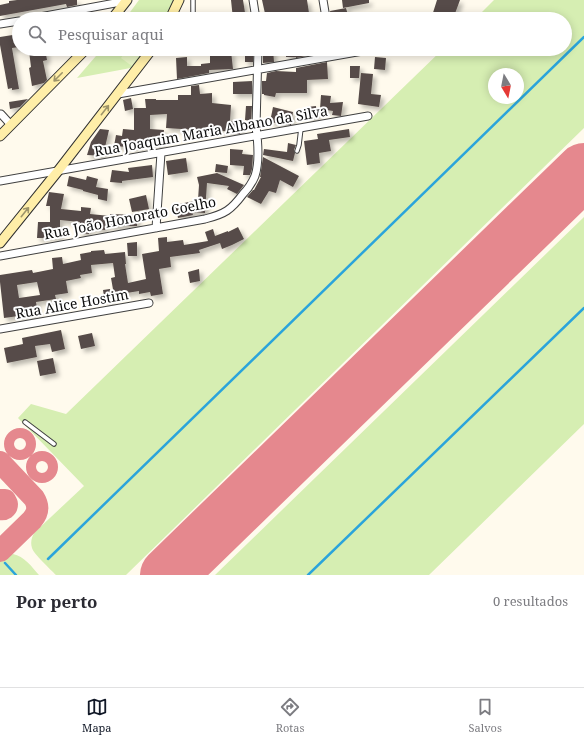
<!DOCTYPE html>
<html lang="pt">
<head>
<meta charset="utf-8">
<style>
	body { margin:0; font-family:"Noto Serif",serif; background:#f2f2f3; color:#2b2b33 }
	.compass { position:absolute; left:488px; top:68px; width:36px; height:36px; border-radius:50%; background:#fff; box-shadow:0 2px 10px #0003; rotate:170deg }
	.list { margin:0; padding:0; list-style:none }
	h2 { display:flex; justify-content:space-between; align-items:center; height:52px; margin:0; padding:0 16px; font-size:17px }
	h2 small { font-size:13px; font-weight:400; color:#7c7c81 }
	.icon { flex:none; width:22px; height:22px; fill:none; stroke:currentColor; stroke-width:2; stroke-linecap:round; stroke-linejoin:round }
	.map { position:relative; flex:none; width:584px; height:575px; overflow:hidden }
	.search { position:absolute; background:#fff; box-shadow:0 2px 10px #0003; left:12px; right:12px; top:12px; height:44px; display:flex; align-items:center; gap:10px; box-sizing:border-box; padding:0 14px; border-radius:22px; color:#7c7c81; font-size:15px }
	.sheet { height:112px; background:#fff }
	nav { display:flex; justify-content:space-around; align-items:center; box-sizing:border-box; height:56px; border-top:1px solid #e1e1e2; background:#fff; font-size:11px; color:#7c7c81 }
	nav a { display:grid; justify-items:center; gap:2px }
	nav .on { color:#111827 }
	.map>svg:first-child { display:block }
	.green { fill:#d6eeb2; fill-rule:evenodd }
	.pitch { fill:#e8f4c5 }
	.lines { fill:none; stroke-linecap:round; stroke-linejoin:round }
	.stream { stroke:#2ba4db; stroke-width:2.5 }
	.taxiway { stroke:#e5888e; stroke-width:22 }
	.runway { stroke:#e5888e; stroke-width:56 }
	.building { fill:#574c48; fill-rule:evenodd; filter:url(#shadow) }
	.lane-casing { stroke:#404040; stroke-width:5.5 }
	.street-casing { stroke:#404040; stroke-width:9 }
	.secondary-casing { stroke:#2f2f2f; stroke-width:11 }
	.lane { stroke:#fff; stroke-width:3.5 }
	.street { stroke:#fff; stroke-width:7 }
	.secondary { stroke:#ffeea8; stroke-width:9 }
	.oneway { stroke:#9e946a }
	.labels { text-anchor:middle; stroke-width:4; stroke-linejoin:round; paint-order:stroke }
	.street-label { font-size:14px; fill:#0d0d0d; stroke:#fff }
</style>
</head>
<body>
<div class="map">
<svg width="584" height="575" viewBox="0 0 584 575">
	<defs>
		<filter id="shadow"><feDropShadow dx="3.5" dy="3.5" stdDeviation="2" flood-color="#0004"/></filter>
	</defs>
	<rect width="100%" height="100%" fill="#fffaed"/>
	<path class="green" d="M139,0H174L165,19H125Z
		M494,0H584V128L126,575H56C51,570 33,553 32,548C30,542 32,536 35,532L84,486L18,418L31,404L66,414L443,49H565V19H475ZM494,74H518V98H494Z
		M102,49H148L136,67L77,78Z
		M584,217V424L429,575H215Z
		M13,554C24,556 32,567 39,575H0V561L6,556Z"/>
	<path class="pitch" d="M127,49H144L132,66L121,58Z"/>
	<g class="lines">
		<path class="stream" d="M48,559L584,37
			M5,563L16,575
			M308,575L584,308"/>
		<path class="taxiway" d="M15 444a5 5 0 1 1 10 0a5 5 0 1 1-10 0Z
			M37 467a5 5 0 1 1 10 0a5 5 0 1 1-10 0Z
			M0,500H5L7,504C7,508 4,510 0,509
			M0,551L32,520C38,513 39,506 34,498L0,462"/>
		<path class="runway" d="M168,575L584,171"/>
	</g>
	<path class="building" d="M17,0H77V5L67,7L66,4L0,16V5L9,3V1Z
		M231,0H243L246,19H233Z
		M262,0H307L309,13L290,17L291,19H280L279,15L266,18Z
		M342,0H369V3L343,8Z
		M437,0H460L453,19H431Z
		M346,8L348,15L331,16L330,11Z
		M19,34V47L12,48L19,89L12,90V88L8,89L0,45V37Z
		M40,49H45L47,60L43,61L47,80L44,83L32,86L29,68L31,67L29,51Z
		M245,49H253V62H245Z
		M263,49H273L274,62L263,63Z
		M286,49H295V50L326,49V52L296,58V57H286Z
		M231,51L233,69L209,70V73L177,79L176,58L187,57V66H201V64L210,63V54Z
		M375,57L386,58L385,70L374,69Z
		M327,62L328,79L307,80V93H276L275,97L264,95V94H262V81H266L267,73L276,71L296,72V68Z
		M350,66H360L359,78H350Z
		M361,73L373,74L371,94L381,95L379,107L358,104Z
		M252,81V94H233V82Z
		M199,85L200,94L212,93V103L231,105L230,121L241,122L240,134L231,133V132L208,129H197V130L166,128L167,114L150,115V129L164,130L162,145L152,144V145L141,144L140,148L114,146L116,135L122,136L123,129L134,130V108H146L145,99H156V100H178V95H191V86Z
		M321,95L331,96L330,103L343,102L341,116L332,115L333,111L320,109Z
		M131,98L133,109L125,111L123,100Z
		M28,99L20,107L10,109L9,102Z
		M246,106H252L251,121L245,120Z
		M316,106L317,118L308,119L307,107Z
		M273,107L293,112L291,125H288L270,122Z
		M100,129L109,130L103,156L87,155L91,142Z
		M349,129L350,137L329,140L331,151L319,153L320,163L307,165L304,141L318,139L317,134Z
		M288,143L296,145L294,150L295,153L293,161L263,155L264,149L287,152Z
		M230,149L243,150L242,154L253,155L252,169L250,175H243L244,166L230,165Z
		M263,157L299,176L293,187L280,180L276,193L269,191L261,204L247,197L253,190H254L261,177H260Z
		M186,158L188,172L168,175L166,161Z
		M216,164L228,166L227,173L215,172Z
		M152,165L153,177L122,181V183L110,182L112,170L129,172L128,168Z
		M217,173L244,185L237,194L227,189L229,186L207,183L205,213L192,212L193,215L178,218L175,205L198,200L199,185L197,177Z
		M69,176L86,180L87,176L98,179L96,187L108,189L107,201L98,199V195L83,191V190L67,186Z
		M49,192L64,194L61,209L81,211V207L91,208L90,214L110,216V214L137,215V226H120V227L105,226V230L89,229V234L79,233L80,222L60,220V238L47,237V238H37L38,222H50V206H46Z
		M146,195L149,209L132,212L129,199Z
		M238,227L244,239L232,245L222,249L220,243L199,250L200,253L170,257L171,267L159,269L163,294L151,296L150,292L139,294V291L114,295L111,278L115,277L113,263L91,265L92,273L80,275L81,278L66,281L68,293L55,295L56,299L36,302L38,315L26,316V315L4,318L0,282V275L32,270L33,273L53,269L52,258L62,257L63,264L81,260L80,254L91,252V251L104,250L105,254L125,252L126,264H125L128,283L146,279L142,254L159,251L158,238L167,237V242L183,240L184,245L208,241L205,232L213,229L215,236L228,231V232ZM37,282L40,295L19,298L17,285Z
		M137,242V256H128L127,243Z
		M199,269L200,281L190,283L188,272Z
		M110,289L112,302L105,303L103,290Z
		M61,330L65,349L52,352L50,344L35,346L37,357L7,363L4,348L23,344L22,338Z
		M92,333L95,346L81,349L78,336Z
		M53,358L56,373L40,376L37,361Z"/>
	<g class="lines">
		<defs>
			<path id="lane" d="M193,0V19
				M194,49V51
				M297,151L299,145L301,128
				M25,422L54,444"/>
			<path id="street" d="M253,0L256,19
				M323,0L326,18
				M29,19L126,1
				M0,24L19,21
				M118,94L374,49
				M0,114H1L11,125
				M0,181L368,116
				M156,228L161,153
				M0,256L205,219C225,214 231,210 243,194C248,189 252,183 255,176C260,161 258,142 256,127L258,49
				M0,329L149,303"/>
			<path id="secondary" d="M112,19L127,0
				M170,19L179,0
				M0,136L86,49
				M0,243L58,171L152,49"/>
		</defs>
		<use href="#lane" class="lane-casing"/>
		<use href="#street" class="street-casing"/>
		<use href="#secondary" class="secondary-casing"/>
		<use href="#lane" class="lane"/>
		<use href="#street" class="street"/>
		<use href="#secondary" class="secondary"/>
	</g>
	<defs><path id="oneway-shaft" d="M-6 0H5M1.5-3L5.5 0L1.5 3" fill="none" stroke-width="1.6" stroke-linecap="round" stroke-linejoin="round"/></defs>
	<g class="oneway">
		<use href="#oneway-shaft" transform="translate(58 77) rotate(135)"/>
		<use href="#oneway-shaft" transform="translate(105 110) rotate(-52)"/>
		<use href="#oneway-shaft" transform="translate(25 212) rotate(-51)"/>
	</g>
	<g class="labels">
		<g class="street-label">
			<text transform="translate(211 131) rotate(-10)" y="5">Rua Joaquim Maria Albano da Silva</text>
			<text transform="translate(130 218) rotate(-11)" y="5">Rua João Honorato Coelho</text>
			<text transform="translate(72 304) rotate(-10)" y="5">Rua Alice Hostim</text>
		</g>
	</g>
</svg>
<svg class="compass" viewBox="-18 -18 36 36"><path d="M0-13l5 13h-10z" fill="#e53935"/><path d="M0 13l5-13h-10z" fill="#7c7c81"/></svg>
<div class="search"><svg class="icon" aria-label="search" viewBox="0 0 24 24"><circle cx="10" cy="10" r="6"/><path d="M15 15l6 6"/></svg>Pesquisar aqui</div>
</div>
<section class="sheet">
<h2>Por perto<small>0 resultados</small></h2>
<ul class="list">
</ul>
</section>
<nav>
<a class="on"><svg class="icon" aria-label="map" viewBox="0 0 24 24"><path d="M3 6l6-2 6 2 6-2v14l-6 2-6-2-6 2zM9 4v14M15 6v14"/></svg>Mapa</a>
<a><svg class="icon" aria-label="directions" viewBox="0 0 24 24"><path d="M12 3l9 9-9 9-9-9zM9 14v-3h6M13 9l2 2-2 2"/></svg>Rotas</a>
<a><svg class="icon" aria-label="saved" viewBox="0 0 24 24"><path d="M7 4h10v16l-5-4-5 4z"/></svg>Salvos</a>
</nav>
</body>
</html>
